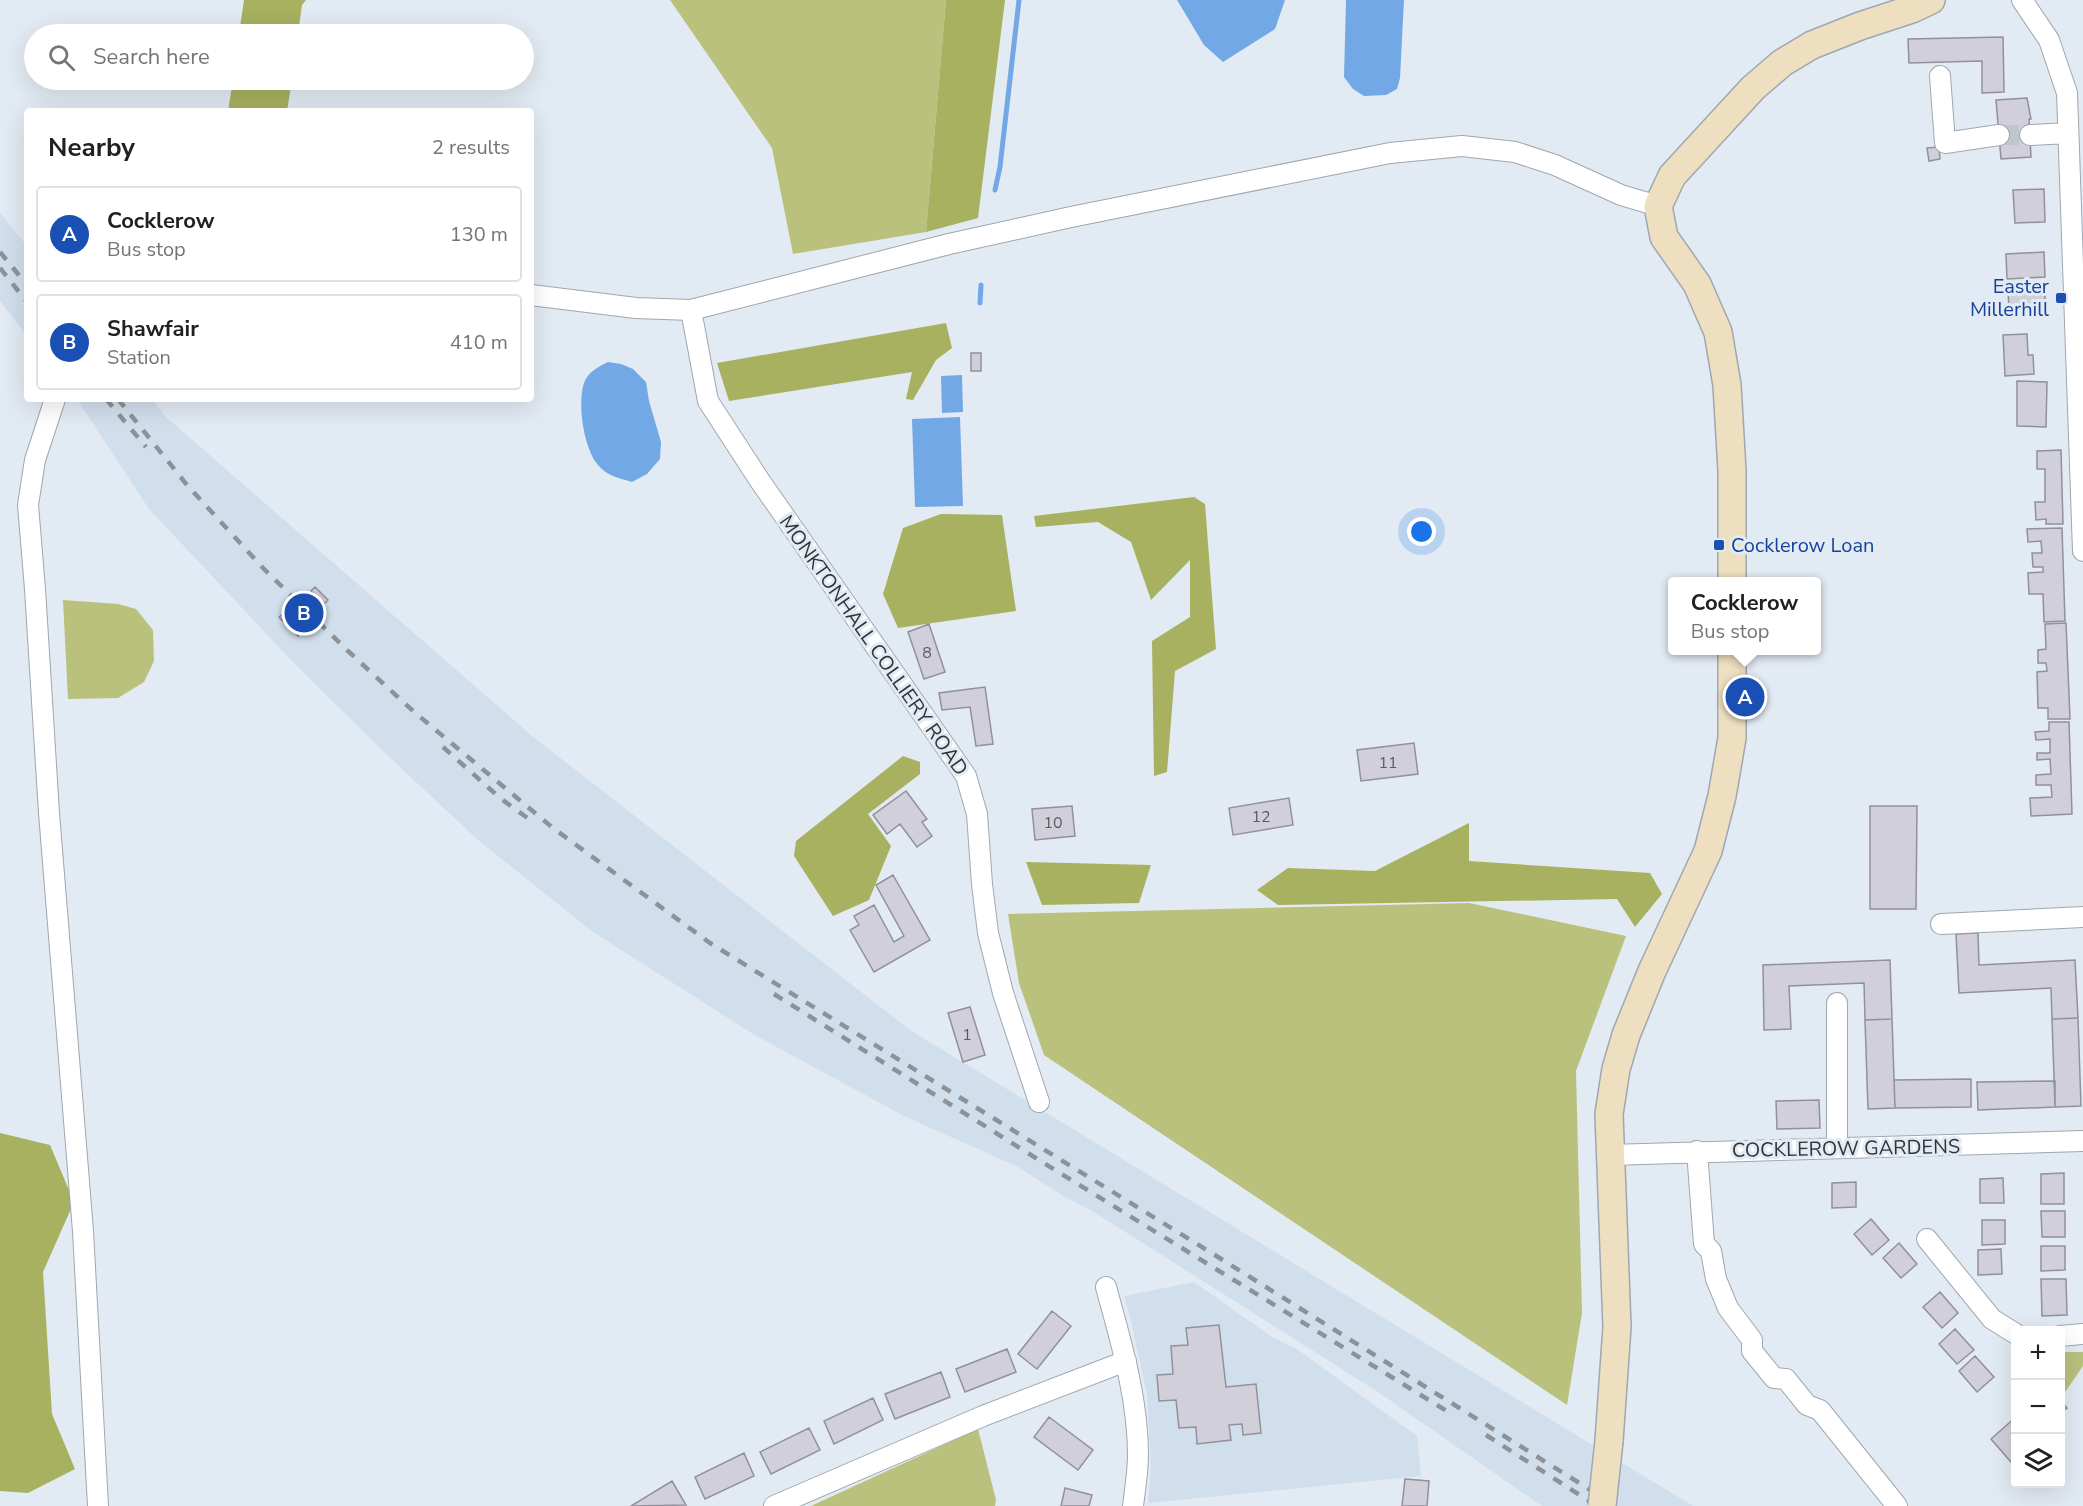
<!DOCTYPE html>
<html lang="en">
<head>
<meta charset="utf-8">
<style>
	body { margin:0; font-family:"Nunito Sans",sans-serif; background:#f2f2f2; color:#202124 }
	.controls { position:absolute; right:18px; bottom:18px; display:grid; overflow:hidden; border-radius:6px; box-shadow:0 6px 24px #0002 }
	.controls button { width:54px; height:54px; display:grid; place-items:center; padding:0; border:0; border-bottom:2px solid #e0e0e0; background:#fff; color:#202124; font:30px sans-serif }
	.you { position:absolute; left:1422px; top:532px; width:21px; height:21px; margin:-15px; border:4px solid #fff; border-radius:50%; background:#1a73e8; box-shadow:0 0 0 9px #1a73e833 }
	.badge { display:grid; place-items:center; width:39px; height:39px; border-radius:50%; background:#575b28; color:#fff; font-size:20px; font-weight:700 }
	.pin { position:absolute; translate:-50% -50%; border:3px solid #fff; box-shadow:0 2px 6px #0006 }
	.popup { position:absolute; left:1668px; top:577px; width:153px; height:78px; box-sizing:border-box; display:grid; place-content:center; border-radius:6px; background:#fff; filter:drop-shadow(0 2px 4px #0005); font-size:20px; white-space:nowrap; color:#757577 }
	.popup b { font-size:22px; color:#202124 }
	.popup::after { content:''; position:absolute; left:50%; top:100%; margin-left:-12px; border:12px solid transparent; border-top-color:#fff }
	.list { margin:0; padding:0; list-style:none }
	h2 { display:flex; justify-content:space-between; align-items:center; height:78px; margin:0; padding:0 24px; font-size:26px }
	h2 small { font-size:20px; font-weight:400; color:#757577 }
	.list li { display:grid; grid-template-columns:39px 1fr auto; gap:18px; align-items:center; box-sizing:border-box; height:96px; margin:0 12px 12px; padding:0 12px; border:2px solid #e0e0e0; border-radius:6px }
	.list b { display:block; font-size:22px; white-space:nowrap }
	.list p { margin:0; font-size:20px; white-space:nowrap; color:#757577 }
	.list em { font-size:20px; font-style:normal; color:#757577 }
	.icon { flex:none; width:33px; height:33px; fill:none; stroke:currentColor; stroke-width:2; stroke-linecap:round; stroke-linejoin:round }
	.map { position:relative; flex:none; width:2083px; height:1506px; overflow:hidden }
	.search { position:absolute; background:#fff; box-shadow:0 6px 24px #0002; left:24px; top:24px; width:510px; height:66px; display:flex; align-items:center; gap:15px; box-sizing:border-box; padding:0 21px; border-radius:33px; color:#757577; font-size:22px }
	.panel { position:absolute; background:#fff; box-shadow:0 6px 24px #0002; left:24px; top:108px; width:510px; height:294px; border-radius:6px }
	.map>svg:first-child { display:block }
	.built { fill:#d1dfec }
	.green { fill:#b9c17d }
	.forest { fill:#a8b15f }
	.water { fill:#73a8e6 }
	.lines { fill:none; stroke-linecap:round; stroke-linejoin:round }
	.stream { stroke:#73a8e6; stroke-width:5 }
	.building { fill:#d1cfd9; stroke:#92909a; stroke-width:1.5 }
	.minor-tunnel { stroke:#bfc6ce; stroke-width:20; stroke-dasharray:20 10; stroke-linecap:butt }
	.minor-casing { stroke:#9fa7af; stroke-width:22 }
	.secondary-casing { stroke:#9fa7af; stroke-width:30 }
	.minor { stroke:#fff; stroke-width:20 }
	.secondary { stroke:#eedfc0; stroke-width:27 }
	.rail { stroke:#8c9298; stroke-width:4.5; stroke-dasharray:10 10; stroke-linecap:butt }
	.secondary-bridge-casing { stroke:#9fa7af; stroke-width:30; stroke-linecap:butt }
	.secondary-bridge { stroke:#eedfc0; stroke-width:27 }
	.transit-dot { fill:#1a4fb4; stroke:#e2eaf3; stroke-width:2 }
	.labels { text-anchor:middle; stroke-width:6; stroke-linejoin:round; paint-order:stroke }
	.number-label { font-size:16px; fill:#5a5c60 }
	.transit-label { font-size:20px; fill:#164399; stroke:#e2eaf3; text-anchor:end }
	.street-label { font-size:20px; fill:#323538; stroke:#e2eaf3 }
</style>
</head>
<body>
<div class="map">
<svg width="2083" height="1506" viewBox="0 0 2083 1506">
	<rect width="100%" height="100%" fill="#e2eaf3"/>
	<path class="built" d="M0,213L27,246V336L0,301Z
		M76,399H152L166,417L532,736L910,1030L1693,1506H1542L1378,1392L1094,1212L1065,1197L1018,1167L904,1116L753,1034L593,932L478,840L385,753L291,660L149,509L90,419Z
		M1194,1282L1272,1337L1298,1350L1417,1436L1421,1476L1148,1503L1151,1466L1147,1394L1130,1317L1124,1296Z"/>
	<path class="green" d="M670,0H946L926,232L793,254L772,148Z
		M63,600L118,604L136,609L153,630L154,661L144,682L118,698L68,699Z
		M1469,903L1626,936L1576,1071L1582,1313L1567,1405L1044,1055L1019,983L1008,914Z
		M2060,1352H2083V1366L2063,1395L2061,1394Z
		M978,1429L996,1500L995,1506H811Z"/>
	<path class="forest" d="M244,0H306L302,5L298,34H239Z
		M946,0H1005L978,218L926,232Z
		M233,80H292L287,111H228Z
		M946,323L952,348L936,360L913,400L906,399L912,372L729,401L717,363Z
		M1194,497L1205,504L1216,649L1175,671L1167,772L1154,776L1152,641L1190,617V560L1151,600L1131,542L1098,522L1036,527L1034,516Z
		M941,514L1002,515L1016,611L898,628L883,594L903,528Z
		M903,756L920,762V774L868,814L891,846L869,900L833,916L794,856L796,841Z
		M1469,823V861L1650,873L1662,894L1635,927L1617,899L1278,905L1257,890L1288,868L1375,871Z
		M1026,862L1151,865L1139,903L1042,905Z
		M0,1133L50,1145L74,1202L43,1272L52,1414L75,1469L28,1493L0,1491Z"/>
	<path class="water" d="M1177,0H1285L1275,29L1223,62L1204,45Z
		M1346,0H1404L1400,78L1397,89L1386,95L1364,96L1353,89L1344,77Z
		M608,362L621,364L633,369L646,382L649,401L661,442L660,459L647,474L632,482C619,478 607,476 598,465C584,449 577,404 584,383C588,372 598,367 608,362Z
		M962,375L963,412L942,413L941,376Z
		M960,417L963,506L915,507L912,419Z"/>
	<g class="lines">
		<path class="stream" d="M995,190L1000,167L1019,0
			M980,303L981,285"/>
	</g>
	<path class="building" d="M2003,37L2004,92L1982,93V61L1909,63L1908,39Z
		M2027,98L2031,119H2029L2031,157L2001,159L1996,100Z
		M1939,147L1940,159L1929,161L1927,148Z
		M2044,189L2045,222L2015,223L2013,190Z
		M2044,252L2045,277L2007,279L2006,254Z
		M2045,288V311L2009,312L2008,289Z
		M2027,334L2028,355H2033L2034,374L2005,376L2003,335Z
		M971,353H981V371H971Z
		M2017,381L2047,382L2046,427L2017,426Z
		M2061,450L2063,524H2046V519L2036,520L2035,502H2045V469H2037V451Z
		M2062,528L2065,621L2044,622L2043,594H2029L2028,573L2043,572V567H2033L2032,553H2042L2041,541L2028,542L2027,529Z
		M315,587L328,600L324,604L311,591Z
		M284,613L303,631L298,636L279,617Z
		M2066,623L2070,719H2048V708H2038L2037,672L2047,671L2046,663H2038V650L2046,649L2045,624Z
		M929,624L945,672L924,679L908,632Z
		M985,687L993,744L976,746L970,707L942,710L939,693Z
		M2049,722H2069L2072,814L2031,816L2030,798L2052,797L2051,785H2036V775L2051,774L2050,759L2037,760V753H2050V739L2036,740L2035,732L2049,731Z
		M1414,743L1418,774L1361,781L1357,750Z
		M906,791L927,819L922,822L932,836L917,847L900,824L887,834L873,815Z
		M1289,798L1293,825L1233,835L1229,808Z
		M1072,806L1075,836L1035,840L1032,809Z
		M1870,806H1917L1916,909H1870Z
		M893,875L930,940L874,972L850,930L859,925L854,916L874,905L894,942L904,936L876,885Z
		M1978,933L1979,965L2075,960L2078,1018L2052,1019L2051,988L1959,993L1956,934Z
		M1890,960L1892,1019L1865,1020L1864,983L1789,986L1791,1029L1764,1030L1763,965Z
		M970,1007L985,1055L963,1062L948,1013Z
		M2078,1018L2081,1106L2055,1107L2052,1019Z
		M1892,1019L1895,1108L1868,1109L1865,1020Z
		M1971,1079V1107L1895,1108L1894,1080Z
		M2055,1081V1107L1978,1110L1977,1082Z
		M1819,1100L1820,1128L1777,1129L1776,1101Z
		M2064,1173V1204H2041V1174Z
		M2003,1178L2004,1203H1980V1179Z
		M1856,1182V1207L1832,1208V1183Z
		M2041,1211H2065V1237H2042Z
		M1871,1219L1889,1240L1872,1255L1854,1234Z
		M1982,1220H2005V1244L1982,1245Z
		M1899,1243L1917,1264L1901,1278L1883,1258Z
		M2041,1246H2065V1270L2041,1271Z
		M2001,1249L2002,1274L1978,1275V1250Z
		M2041,1279H2066L2067,1315L2042,1316Z
		M1940,1292L1958,1313L1942,1328L1923,1307Z
		M1052,1311L1071,1326L1037,1369L1018,1354Z
		M1219,1325L1226,1387L1256,1384L1261,1433L1243,1435L1242,1424L1229,1425L1231,1440L1197,1444L1196,1427L1179,1428L1176,1400L1159,1401L1157,1375L1173,1374L1171,1346L1188,1345L1186,1328Z
		M1955,1329L1974,1350L1957,1364L1939,1344Z
		M1007,1349L1016,1372L965,1392L956,1369Z
		M1975,1356L1994,1377L1977,1392L1959,1371Z
		M941,1372L950,1397L895,1419L885,1394Z
		M873,1398L883,1420L834,1444L824,1421Z
		M2060,1400L2067,1408L2060,1413Z
		M1049,1417L1093,1450L1078,1470L1034,1437Z
		M2016,1417V1459L2011,1462L1991,1439Z
		M809,1428L820,1450L771,1474L760,1452Z
		M744,1453L754,1476L705,1499L695,1477Z
		M1405,1479L1429,1481L1427,1506H1402Z
		M672,1481L686,1505L631,1506Z
		M1065,1488L1092,1495L1089,1506H1061Z"/>
	<g class="lines">
		<path class="minor-tunnel" d="M1999,135H2030"/>
		<defs>
			<path id="minor" d="M2022,0L2049,40L2067,93L2083,551
				M1940,76L1945,143L1999,135
				M2030,135L2068,133
				M531,295L636,308L691,310L949,244L1071,217L1390,153L1462,146L1515,152L1555,165L1621,195L1658,206
				M691,310L708,401L760,481L966,776L977,814L982,884L988,933L1003,993L1039,1102
				M55,399L35,460L28,505L35,589L49,813L83,1231L98,1506
				M1941,924L2083,917
				M1837,1003V1148
				M1697,1151L1704,1244L1711,1251L1716,1279L1728,1308L1752,1340V1351L1774,1378L1786,1379L1807,1405L1820,1410L1897,1506
				M1609,1155L2083,1141
				M1927,1239L1992,1319L2016,1334
				M1106,1287C1121,1342 1138,1398 1138,1455C1138,1472 1135,1489 1133,1506
				M2060,1336L2083,1334
				M774,1506L983,1416L1126,1361"/>
			<path id="secondary" d="M1732,582V471L1727,385L1718,332L1697,284L1664,237L1658,206L1672,176L1753,88L1782,63L1812,45L1860,26L1912,9L1931,0
				M1609,1441L1617,1327L1609,1114L1616,1069L1626,1035L1652,971L1708,851L1722,796L1732,738V650"/>
		</defs>
		<use href="#minor" class="minor-casing"/>
		<use href="#secondary" class="secondary-casing"/>
		<use href="#minor" class="minor"/>
		<use href="#secondary" class="secondary"/>
		<path class="rail" d="M0,252L27,285
			M0,268L27,302
			M106,399L146,447
			M118,399L187,485L263,568L348,651L413,711L553,828L710,943L1218,1257L1616,1506
			M443,747L500,798L533,822
			M774,994L1055,1170L1450,1413
			M1486,1435L1597,1506"/>
		<defs>
			<path id="secondary-bridge" d="M1602,1506L1609,1441"/>
		</defs>
		<use href="#secondary-bridge" class="secondary-bridge-casing"/>
		<use href="#secondary-bridge" class="secondary-bridge"/>
	</g>
	<g class="transit-dot">
		<rect x="2055" y="292" width="12" height="12" rx="3"/>
		<rect x="1713" y="539" width="12" height="12" rx="3"/>
	</g>
	<g class="labels">
		<g class="number-label">
			<text x="927" y="658">8</text>
			<text x="1388" y="768">11</text>
			<text x="1261" y="822">12</text>
			<text x="1053" y="828">10</text>
			<text x="967" y="1040">1</text>
		</g>
		<g class="transit-label">
			<text x="2049" y="293">Easter<tspan x="2049" dy="23">Millerhill</tspan></text>
			<text x="1731" y="552" text-anchor="start">Cocklerow Loan</text>
		</g>
		<g class="street-label">
			<text transform="translate(874 645) rotate(55)" y="7">MONKTONHALL COLLIERY ROAD</text>
			<text transform="translate(1846 1148) rotate(-1)" y="7">COCKLEROW GARDENS</text>
		</g>
	</g>
</svg>
<div class="controls">
<button>+</button>
<button>−</button>
<button><svg class="icon" aria-label="layers" viewBox="0 0 24 24"><path d="M12 4l9 5-9 5-9-5zM3 14l9 5 9-5"/></svg></button>
</div>
<div class="you"></div>
<div class="pin badge" style="left:1745px;top:697px;background:#1a4fb4">A</div>
<div class="popup"><b>Cocklerow</b>Bus stop</div>
<div class="pin badge" style="left:304px;top:613px;background:#1a4fb4">B</div>
<div class="search"><svg class="icon" aria-label="search" viewBox="0 0 24 24"><circle cx="10" cy="10" r="6"/><path d="M15 15l6 6"/></svg>Search here</div>
<section class="panel">
<h2>Nearby<small>2 results</small></h2>
<ul class="list">
<li><span class="badge" style="background:#1a4fb4">A</span><div><b>Cocklerow</b><p>Bus stop</p></div><em>130 m</em></li>
<li><span class="badge" style="background:#1a4fb4">B</span><div><b>Shawfair</b><p>Station</p></div><em>410 m</em></li>
</ul>
</section>
</div>
</body>
</html>
